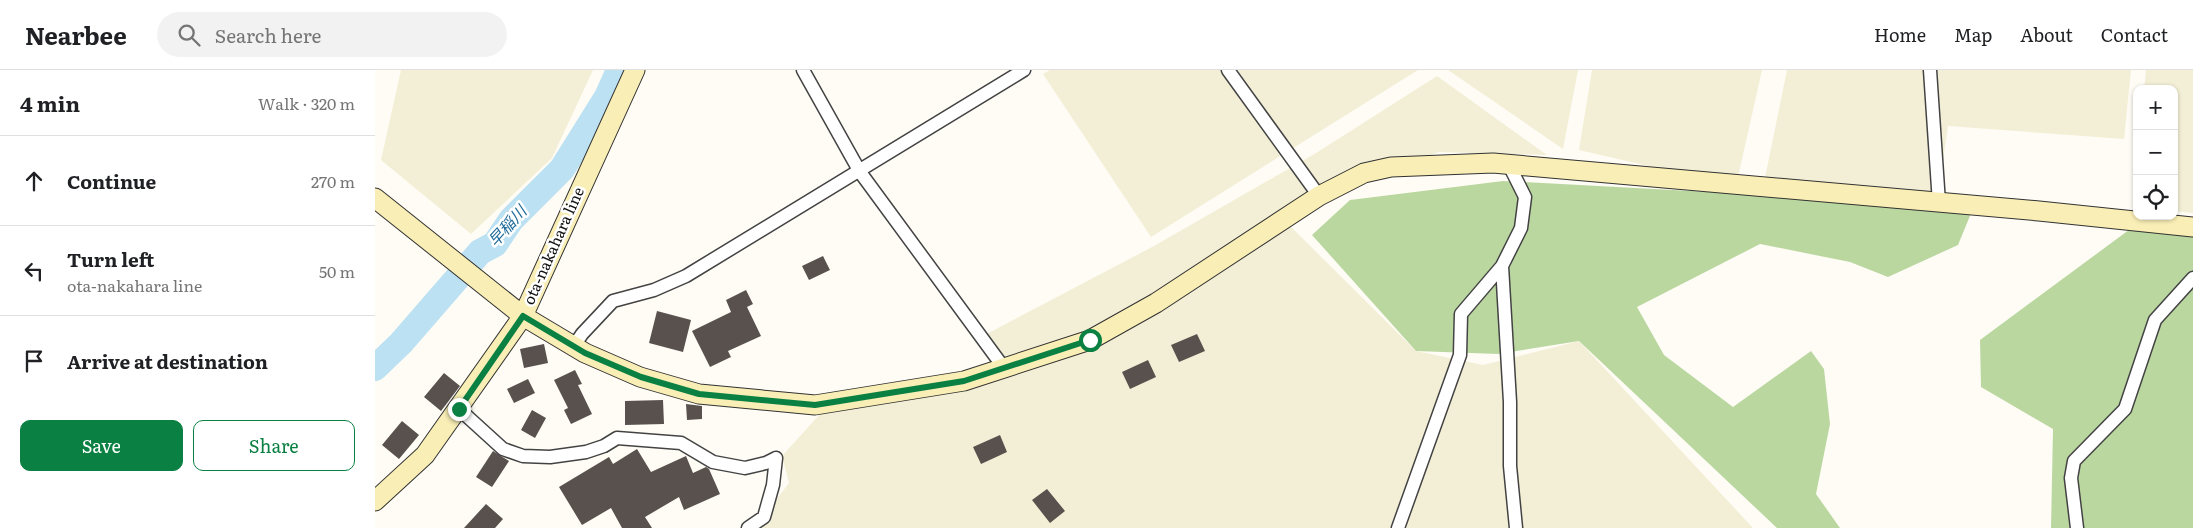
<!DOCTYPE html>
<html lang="en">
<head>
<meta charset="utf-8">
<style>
	body { margin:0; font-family:Literata,"Noto Sans JP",serif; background:#f2f2f2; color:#202124 }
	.controls { position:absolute; right:15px; top:15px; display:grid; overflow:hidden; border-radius:10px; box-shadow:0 1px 4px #0004 }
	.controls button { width:45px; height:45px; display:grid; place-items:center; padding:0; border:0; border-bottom:1px solid #e0e0e0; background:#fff; color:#202124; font:25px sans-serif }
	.stop { position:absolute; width:15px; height:15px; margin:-11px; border:4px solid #0b8043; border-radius:50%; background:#fff }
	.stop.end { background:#0b8043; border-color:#fff; box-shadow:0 1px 5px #0008 }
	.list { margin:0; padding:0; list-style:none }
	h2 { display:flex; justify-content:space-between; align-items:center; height:65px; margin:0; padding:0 20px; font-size:21px }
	h2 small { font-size:16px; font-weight:400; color:#757577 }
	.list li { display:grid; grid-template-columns:32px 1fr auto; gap:15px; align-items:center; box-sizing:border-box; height:90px; padding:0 20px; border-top:1px solid #e0e0e0 }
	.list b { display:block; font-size:19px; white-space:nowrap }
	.list p { margin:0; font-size:16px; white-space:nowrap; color:#757577 }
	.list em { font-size:16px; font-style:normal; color:#757577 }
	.actions { display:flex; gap:10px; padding:15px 20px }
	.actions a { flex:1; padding:11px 0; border:1px solid #0b8043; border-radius:10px; text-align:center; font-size:18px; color:#0b8043 }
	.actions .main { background:#0b8043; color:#fff }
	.icon { flex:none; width:28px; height:28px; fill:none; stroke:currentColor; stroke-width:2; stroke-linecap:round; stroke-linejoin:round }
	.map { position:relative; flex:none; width:1818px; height:458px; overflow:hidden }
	header { display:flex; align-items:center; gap:30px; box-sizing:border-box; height:70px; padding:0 25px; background:#fff; border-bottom:1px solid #e0e0e0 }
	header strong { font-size:24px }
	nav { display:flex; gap:28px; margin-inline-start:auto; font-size:18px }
	.search { width:350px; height:45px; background:#f2f2f2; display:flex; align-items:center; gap:12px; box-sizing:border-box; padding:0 18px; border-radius:28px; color:#757577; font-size:19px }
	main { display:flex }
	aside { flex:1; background:#fff }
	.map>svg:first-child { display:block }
	.farmland { fill:#f3efd6 }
	.forest { fill:#bbd7a0 }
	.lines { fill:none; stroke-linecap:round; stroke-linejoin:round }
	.river { stroke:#bce1f2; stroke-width:26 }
	.building { fill:#58514d }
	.street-casing { stroke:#434343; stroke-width:15 }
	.secondary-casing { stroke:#323232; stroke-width:21 }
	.street { stroke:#fff; stroke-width:12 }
	.secondary { stroke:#f9eeb5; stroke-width:19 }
	.route { stroke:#0b8043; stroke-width:6 }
	.labels { text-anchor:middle; stroke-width:5; stroke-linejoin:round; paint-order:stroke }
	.street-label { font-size:15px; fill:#101010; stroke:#fff }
	.water-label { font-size:16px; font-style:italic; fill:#216c9b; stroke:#fff }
</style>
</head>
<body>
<header>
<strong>Nearbee</strong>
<div class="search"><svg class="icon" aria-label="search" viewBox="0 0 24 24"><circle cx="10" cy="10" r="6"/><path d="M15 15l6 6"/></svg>Search here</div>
<nav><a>Home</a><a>Map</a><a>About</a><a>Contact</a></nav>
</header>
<main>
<aside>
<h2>4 min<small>Walk · 320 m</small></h2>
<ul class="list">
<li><svg class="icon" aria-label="ahead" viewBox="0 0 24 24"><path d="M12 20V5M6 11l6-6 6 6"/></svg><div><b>Continue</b></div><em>270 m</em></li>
<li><svg class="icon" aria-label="left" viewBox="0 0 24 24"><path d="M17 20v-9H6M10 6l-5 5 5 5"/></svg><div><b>Turn left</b><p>ota-nakahara line</p></div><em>50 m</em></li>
<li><svg class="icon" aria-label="arrive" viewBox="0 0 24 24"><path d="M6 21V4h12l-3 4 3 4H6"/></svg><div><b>Arrive at destination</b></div></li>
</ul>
<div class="actions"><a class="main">Save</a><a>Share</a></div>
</aside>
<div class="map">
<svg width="1818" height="458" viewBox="0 0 1818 458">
	<rect width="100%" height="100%" fill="#fefcf5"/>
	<path class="farmland" d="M26,0H218L177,88L96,164L6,90Z
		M675,0H1043L776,167L668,4Z
		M1073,0H1203L1188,79Z
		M1217,0H1387L1361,116L1204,80Z
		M1412,0H1756L1749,69L1573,56L1563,126L1390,108Z
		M1771,0H1818V143L1799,141V19H1769Z
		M1062,6L1172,85L1064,82L952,121L909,150L1041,281L1108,295L1204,271L1378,458H379L414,413L407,386L455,333L625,293L606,267L779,176L941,83Z"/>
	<path class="forest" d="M1128,111L1599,136L1583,175L1513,207L1475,192L1385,174L1262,237L1289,285L1358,337L1436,281L1449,299L1455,354L1441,424L1465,458H1402L1204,271L1123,284L1041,281L937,165L975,130Z
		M1766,151L1818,157V458H1676L1678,359L1606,317L1605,270Z"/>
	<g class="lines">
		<path class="river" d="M0,298L26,273L105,182L120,174L136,150L187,99L232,27L244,0"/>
	</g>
	<path class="building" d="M448,186L455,200L434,210L427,196Z
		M371,220L378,234L372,237L386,266L353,281L356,287L335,297L317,261L356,242L351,230Z
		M282,241L316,250L308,282L274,273Z
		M822,264L830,281L804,292L796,275Z
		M169,274L173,293L149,298L145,279Z
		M773,290L781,307L755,319L747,302Z
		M200,300L207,314L203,315L217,344L196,354L189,340L193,338L179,310Z
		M69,303L85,316L66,341L49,327Z
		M153,309L160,323L139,333L132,319Z
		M288,330L289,354L250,355V331Z
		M311,334L327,336V349L312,350Z
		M157,340L171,348L160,368L146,360Z
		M27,351L44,365L24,389L7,375Z
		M625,365L632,382L606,394L598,377Z
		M262,379L276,402L311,386L318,403L331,397L334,399L345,424L309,440L304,427L270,447L277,458H247L236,438L207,455L184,417L234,387L238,394Z
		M118,381L134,391L117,417L101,407Z
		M672,419L690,441L675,453L657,430Z
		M111,434L128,449L120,458H89Z"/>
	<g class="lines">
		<defs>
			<path id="street" d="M428,0L485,102L629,298
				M853,0L944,126
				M1555,0L1564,133
				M1127,196L1135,332V396L1141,458
				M199,276L207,264L238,231L279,220L311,206L649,0
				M84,339L128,379L148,386L175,387L211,382L229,376L242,368L306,373L338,392L370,398L391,393L401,388
				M373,458L389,447L398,415L401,388
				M1023,458L1085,285L1086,244L1127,196L1146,158L1150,127L1134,95
				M1702,458L1696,408L1699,391L1750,339L1780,250L1818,208"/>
			<path id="secondary" d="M0,128L148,246L210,283L265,307L324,324L440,335L589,311L715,270L781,233L944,126L989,103L1016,97L1118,93L1664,141L1818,157
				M0,431L50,385L148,246L260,0"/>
		</defs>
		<use href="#street" class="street-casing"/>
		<use href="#secondary" class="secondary-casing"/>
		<use href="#street" class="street"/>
		<use href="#secondary" class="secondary"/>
	</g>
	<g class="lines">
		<path class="route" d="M84,339L148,246L210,283L266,307L324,324L440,335L589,311L715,270"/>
	</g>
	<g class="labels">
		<g class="street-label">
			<text transform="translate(179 176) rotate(-66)" y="5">ota-nakahara line</text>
		</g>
		<g class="water-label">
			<text transform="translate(132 156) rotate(-48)" y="6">早稲川</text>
		</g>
	</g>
</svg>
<div class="controls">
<button>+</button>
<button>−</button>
<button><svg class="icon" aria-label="locate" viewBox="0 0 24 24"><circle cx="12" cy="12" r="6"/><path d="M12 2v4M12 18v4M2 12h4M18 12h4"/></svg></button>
</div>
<div class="stop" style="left:715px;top:270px"></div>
<div class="stop end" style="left:84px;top:339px"></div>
</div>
</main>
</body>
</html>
